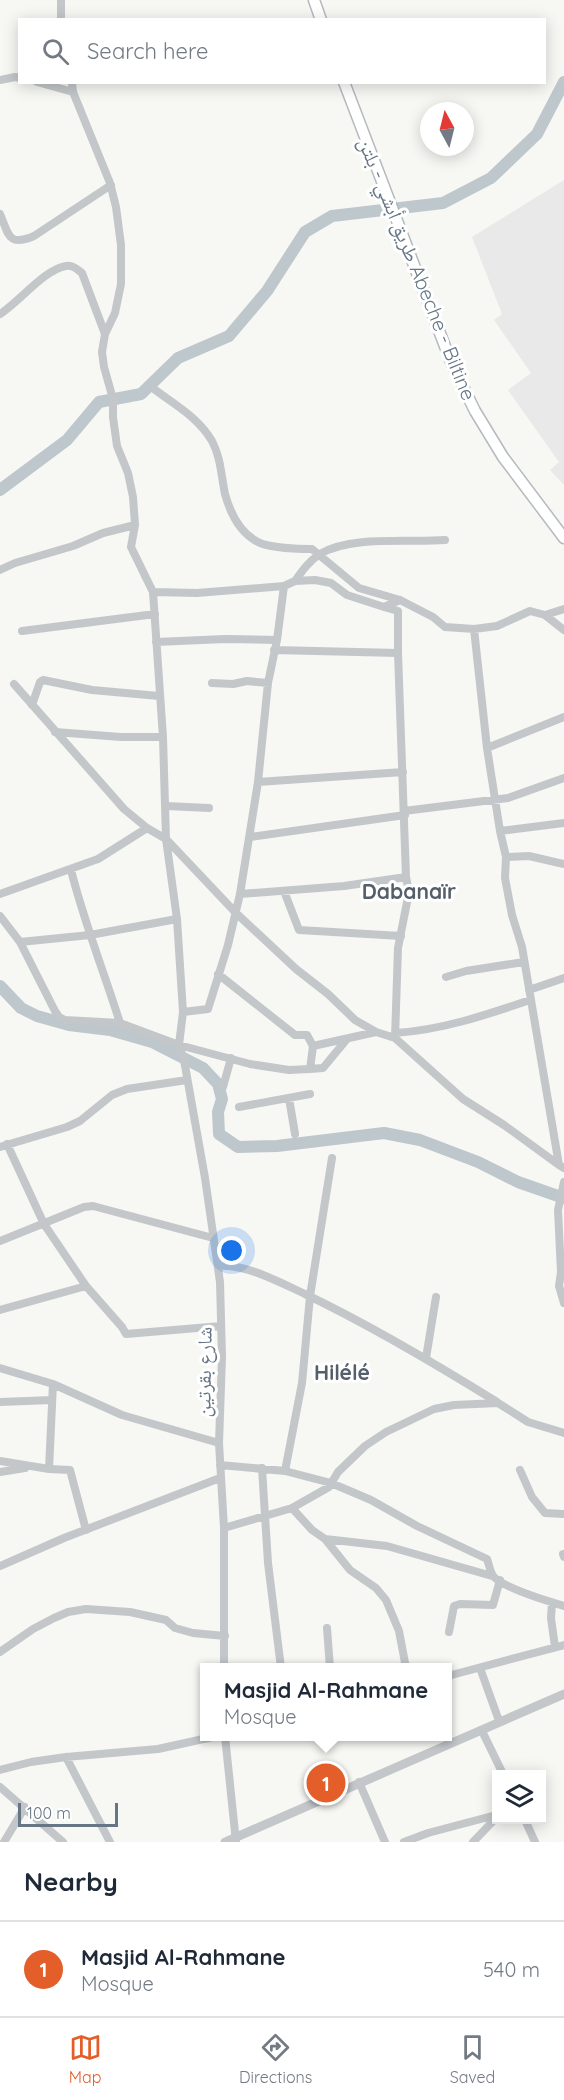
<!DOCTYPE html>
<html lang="en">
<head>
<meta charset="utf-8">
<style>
	body { margin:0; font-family:Quicksand,"Noto Naskh Arabic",sans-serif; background:#f6f6f7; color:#1f2937 }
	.controls { position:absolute; right:18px; bottom:18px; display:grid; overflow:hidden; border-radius:0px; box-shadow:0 3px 15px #0003 }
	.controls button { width:54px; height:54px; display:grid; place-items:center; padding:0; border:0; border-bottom:2px solid #e0e1e3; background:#fff; color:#1f2937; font:30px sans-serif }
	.compass { position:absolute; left:420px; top:102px; width:54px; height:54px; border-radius:50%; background:#fff; box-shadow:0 3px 15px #0003; rotate:353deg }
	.scale { position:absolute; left:18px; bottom:15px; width:100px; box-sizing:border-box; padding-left:6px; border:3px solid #667685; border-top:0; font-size:16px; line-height:21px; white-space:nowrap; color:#667685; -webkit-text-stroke:4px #fff; paint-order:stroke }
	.you { position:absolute; left:232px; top:1251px; width:21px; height:21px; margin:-15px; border:4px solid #fff; border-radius:50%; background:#1a73e8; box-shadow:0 0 0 9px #1a73e833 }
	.badge { display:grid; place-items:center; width:39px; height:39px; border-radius:50%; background:#e35e29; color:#fff; font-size:20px; font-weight:700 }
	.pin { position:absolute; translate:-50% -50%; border:3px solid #fff; box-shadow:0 2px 6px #0006 }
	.popup { position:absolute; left:200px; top:1663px; width:252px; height:78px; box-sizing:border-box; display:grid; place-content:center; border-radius:0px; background:#fff; filter:drop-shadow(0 2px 4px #0005); font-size:20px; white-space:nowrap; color:#747a83 }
	.popup b { font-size:22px; color:#1f2937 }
	.popup::after { content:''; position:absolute; left:50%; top:100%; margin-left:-12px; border:12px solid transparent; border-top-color:#fff }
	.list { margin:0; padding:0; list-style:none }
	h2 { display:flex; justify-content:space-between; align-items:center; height:78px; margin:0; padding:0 24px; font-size:26px }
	h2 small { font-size:20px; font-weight:400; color:#747a83 }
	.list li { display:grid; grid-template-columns:39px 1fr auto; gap:18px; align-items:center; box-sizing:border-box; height:96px; padding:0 24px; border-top:2px solid #e0e1e3 }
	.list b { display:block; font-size:22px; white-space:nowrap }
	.list p { margin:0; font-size:20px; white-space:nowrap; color:#747a83 }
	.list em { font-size:20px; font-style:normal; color:#747a83 }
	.icon { flex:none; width:33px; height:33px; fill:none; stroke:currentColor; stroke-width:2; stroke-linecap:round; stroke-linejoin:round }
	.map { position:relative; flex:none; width:564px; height:1842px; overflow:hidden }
	.search { position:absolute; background:#fff; box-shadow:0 3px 15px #0003; left:18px; right:18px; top:18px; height:66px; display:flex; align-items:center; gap:15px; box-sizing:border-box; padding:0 21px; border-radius:0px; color:#747a83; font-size:22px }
	.sheet { height:174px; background:#fff }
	nav { display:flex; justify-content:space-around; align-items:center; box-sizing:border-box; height:84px; border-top:2px solid #e0e1e3; background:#fff; font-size:16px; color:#747a83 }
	nav a { display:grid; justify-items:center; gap:3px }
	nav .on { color:#e35e29 }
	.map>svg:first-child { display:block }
	.built { fill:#e8e9e8 }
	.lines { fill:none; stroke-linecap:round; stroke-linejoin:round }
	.river { stroke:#bdc7cc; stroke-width:12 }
	.secondary-casing { stroke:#b5babf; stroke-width:13 }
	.minor { stroke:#c3c7ca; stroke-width:8 }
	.tertiary { stroke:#c3c7ca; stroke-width:9 }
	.secondary { stroke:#fff; stroke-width:10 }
	.labels { text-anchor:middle; stroke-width:6; stroke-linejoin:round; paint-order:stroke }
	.street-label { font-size:20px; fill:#667685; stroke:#fff }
	.neighbourhood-label { font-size:21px; font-weight:bold; fill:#545f6a; stroke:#fff }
</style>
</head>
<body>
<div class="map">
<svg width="564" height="1842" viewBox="0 0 564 1842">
	<rect width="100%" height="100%" fill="#f7f7f4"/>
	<path class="built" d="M564,180V485L550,470L559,462L508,390L531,373L494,320L502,314L472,237Z"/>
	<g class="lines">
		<path class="river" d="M0,490L67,440L99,402L141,394L178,358L229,336L267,291L305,232L332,216L443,203L491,178L537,134L564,82
			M0,986L21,1008L37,1016L69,1025L110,1030L152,1042L203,1068L218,1084L222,1099L218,1112L219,1134L238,1147L277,1146L384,1133L420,1140L478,1162L518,1182L564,1198"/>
		<defs>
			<path id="secondary" d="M314,0L321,20
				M344,82L451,362L475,411L503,457L564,538"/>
		</defs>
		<use href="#secondary" class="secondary-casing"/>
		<path class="minor" d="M61,0V20
			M0,80L15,77L20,78
			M37,82L73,92
			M72,82L73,92L110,183L116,207L121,245V284L115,313L105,334L102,352L104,367L113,399V417L117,446L128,473L133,497L135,525L131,547L153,592L163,737L166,839L177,919L183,1012L179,1045L184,1060L205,1178L220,1282L222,1357L219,1443L224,1528V1668
			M0,214C9,235 8,247 34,236L111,185
			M0,314C19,302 45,269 66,266C73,265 77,269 82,273L105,334
			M154,389C175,405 198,417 212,441C221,458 221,475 225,494C230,512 240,533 258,542C269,548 299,549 312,549L359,588L400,600L433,617L445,627L474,629L497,626L530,611L545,615L564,630
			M0,570L15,563L73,546L103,533L135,525
			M295,581C302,571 309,561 320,554C352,535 409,543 445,540
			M284,586L295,581L315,580L331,583L347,595L384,607
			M153,592L197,593L284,586L277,640L268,683L258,782L240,894L228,945L208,1009L183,1012
			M400,600L384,607L398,611V653L406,877L409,892L398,948L395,1038L463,1099L504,1125L559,1165
			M545,615L564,609
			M474,629L487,748L500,831L506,857L505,878L512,915L522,947L559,1165L564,1168
			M22,631L155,614
			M156,642L225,639L277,640
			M274,650L398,653
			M212,683L233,684L247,681L268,683
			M14,684L124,809L147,828L166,839L236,913L296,969L328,994L355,1020L376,1032L395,1038
			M32,705L40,682L43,680L92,690L159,696
			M55,732L121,737H163
			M487,748L564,717
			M258,782L403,772
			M166,806L209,808
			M404,811L508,798L564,778
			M500,831L564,823
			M250,837L405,815
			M506,857L529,856L564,864
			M71,870C84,922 104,972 120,1023
			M284,891L299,930L401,936
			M0,894L98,859L147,828
			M240,894L344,886L406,877
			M0,916L20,942L55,1011L59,1017L65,1020L120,1023L179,1045L250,1064L289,1070L310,1069L313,1046
			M20,942L90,935L177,919
			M218,974L295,1035H307L313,1046L376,1032
			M446,977L466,971L524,962
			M529,990L564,978
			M395,1033C442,1030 486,1015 530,1000
			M310,1069L323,1068L347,1039
			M223,1087L231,1058
			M289,1098L295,1134
			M239,1107L310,1094
			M7,1144L44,1224L86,1286L122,1327L126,1334L221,1326
			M0,1147L67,1127L80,1121L112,1095L127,1089L187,1080
			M564,1182L558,1210L561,1272L559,1286L564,1303
			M0,1241L84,1207L93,1206L213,1238
			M218,1266C247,1264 279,1282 305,1294C372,1326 434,1363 497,1402
			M0,1310L86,1286
			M426,1358L436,1297
			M0,1368L53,1384L122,1415L219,1443
			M0,1402L52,1400
			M0,1461L49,1469L70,1470L86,1530
			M220,1465L285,1471L331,1483L371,1500L417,1526L487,1559C489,1564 490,1573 494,1577C506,1589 547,1601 564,1606
			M262,1468L268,1563L281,1668
			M49,1469L53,1384
			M520,1470L532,1497L545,1513L564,1514
			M285,1471L302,1383L310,1296L332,1158
			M0,1472L25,1468
			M292,1508L312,1530L325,1539L350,1570L376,1588L386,1600L399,1631L406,1668
			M224,1528L292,1508L329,1487L338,1472L365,1446L386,1432L434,1409L454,1405L498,1403L528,1422L564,1433
			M325,1539L387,1546L492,1576
			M563,1554L564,1557
			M0,1566L64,1538L220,1478
			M552,1603L551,1618L555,1647
			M327,1628L330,1668
			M449,1632L454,1606L460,1604L493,1605L500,1580
			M0,1652L33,1629L54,1618L68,1612L86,1609L130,1612L166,1620L175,1628L193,1633L225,1636
			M480,1668L498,1718L503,1721
			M448,1676L564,1645
			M482,1731L503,1774
			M225,1736L236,1842
			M66,1757L110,1842
			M0,1770L31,1762L66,1757L158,1749L217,1736
			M359,1782L385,1842
			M0,1787L63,1842
			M525,1820L535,1842
			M4,1842L25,1807
			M404,1842L428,1833L496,1815
			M473,1842L496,1818"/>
		<path class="tertiary" d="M225,1842C338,1792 451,1744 564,1694"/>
		<use href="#secondary" class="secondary"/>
	</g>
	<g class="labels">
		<g class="street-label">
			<text transform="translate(417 269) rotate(68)" y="7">طريق أبشي - بلتن Abeche - Biltine</text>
			<text transform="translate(204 1372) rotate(-89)" y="7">شارع بقرتين</text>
		</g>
		<g class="neighbourhood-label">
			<text x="409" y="899">Dabanaïr</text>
			<text x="342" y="1380">Hilélé</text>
		</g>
	</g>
</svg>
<div class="controls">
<button><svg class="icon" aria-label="layers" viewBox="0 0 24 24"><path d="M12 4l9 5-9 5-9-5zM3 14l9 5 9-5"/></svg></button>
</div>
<svg class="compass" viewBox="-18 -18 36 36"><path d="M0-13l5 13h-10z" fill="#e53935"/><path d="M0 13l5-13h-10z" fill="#747a83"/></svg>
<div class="scale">100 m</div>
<div class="you"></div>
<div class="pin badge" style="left:326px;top:1783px">1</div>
<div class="popup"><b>Masjid Al-Rahmane</b>Mosque</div>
<div class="search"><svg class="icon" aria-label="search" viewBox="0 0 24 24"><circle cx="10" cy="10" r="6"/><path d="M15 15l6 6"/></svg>Search here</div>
</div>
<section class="sheet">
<h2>Nearby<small></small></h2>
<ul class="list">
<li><span class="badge">1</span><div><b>Masjid Al-Rahmane</b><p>Mosque</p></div><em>540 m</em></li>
</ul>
</section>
<nav>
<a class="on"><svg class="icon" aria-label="map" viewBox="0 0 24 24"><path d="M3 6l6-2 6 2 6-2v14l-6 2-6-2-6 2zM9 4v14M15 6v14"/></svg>Map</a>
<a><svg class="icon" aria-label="directions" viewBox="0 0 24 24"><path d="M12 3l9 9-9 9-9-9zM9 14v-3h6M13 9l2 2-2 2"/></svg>Directions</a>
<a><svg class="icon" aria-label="saved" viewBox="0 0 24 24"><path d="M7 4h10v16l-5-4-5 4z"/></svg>Saved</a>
</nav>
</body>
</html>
